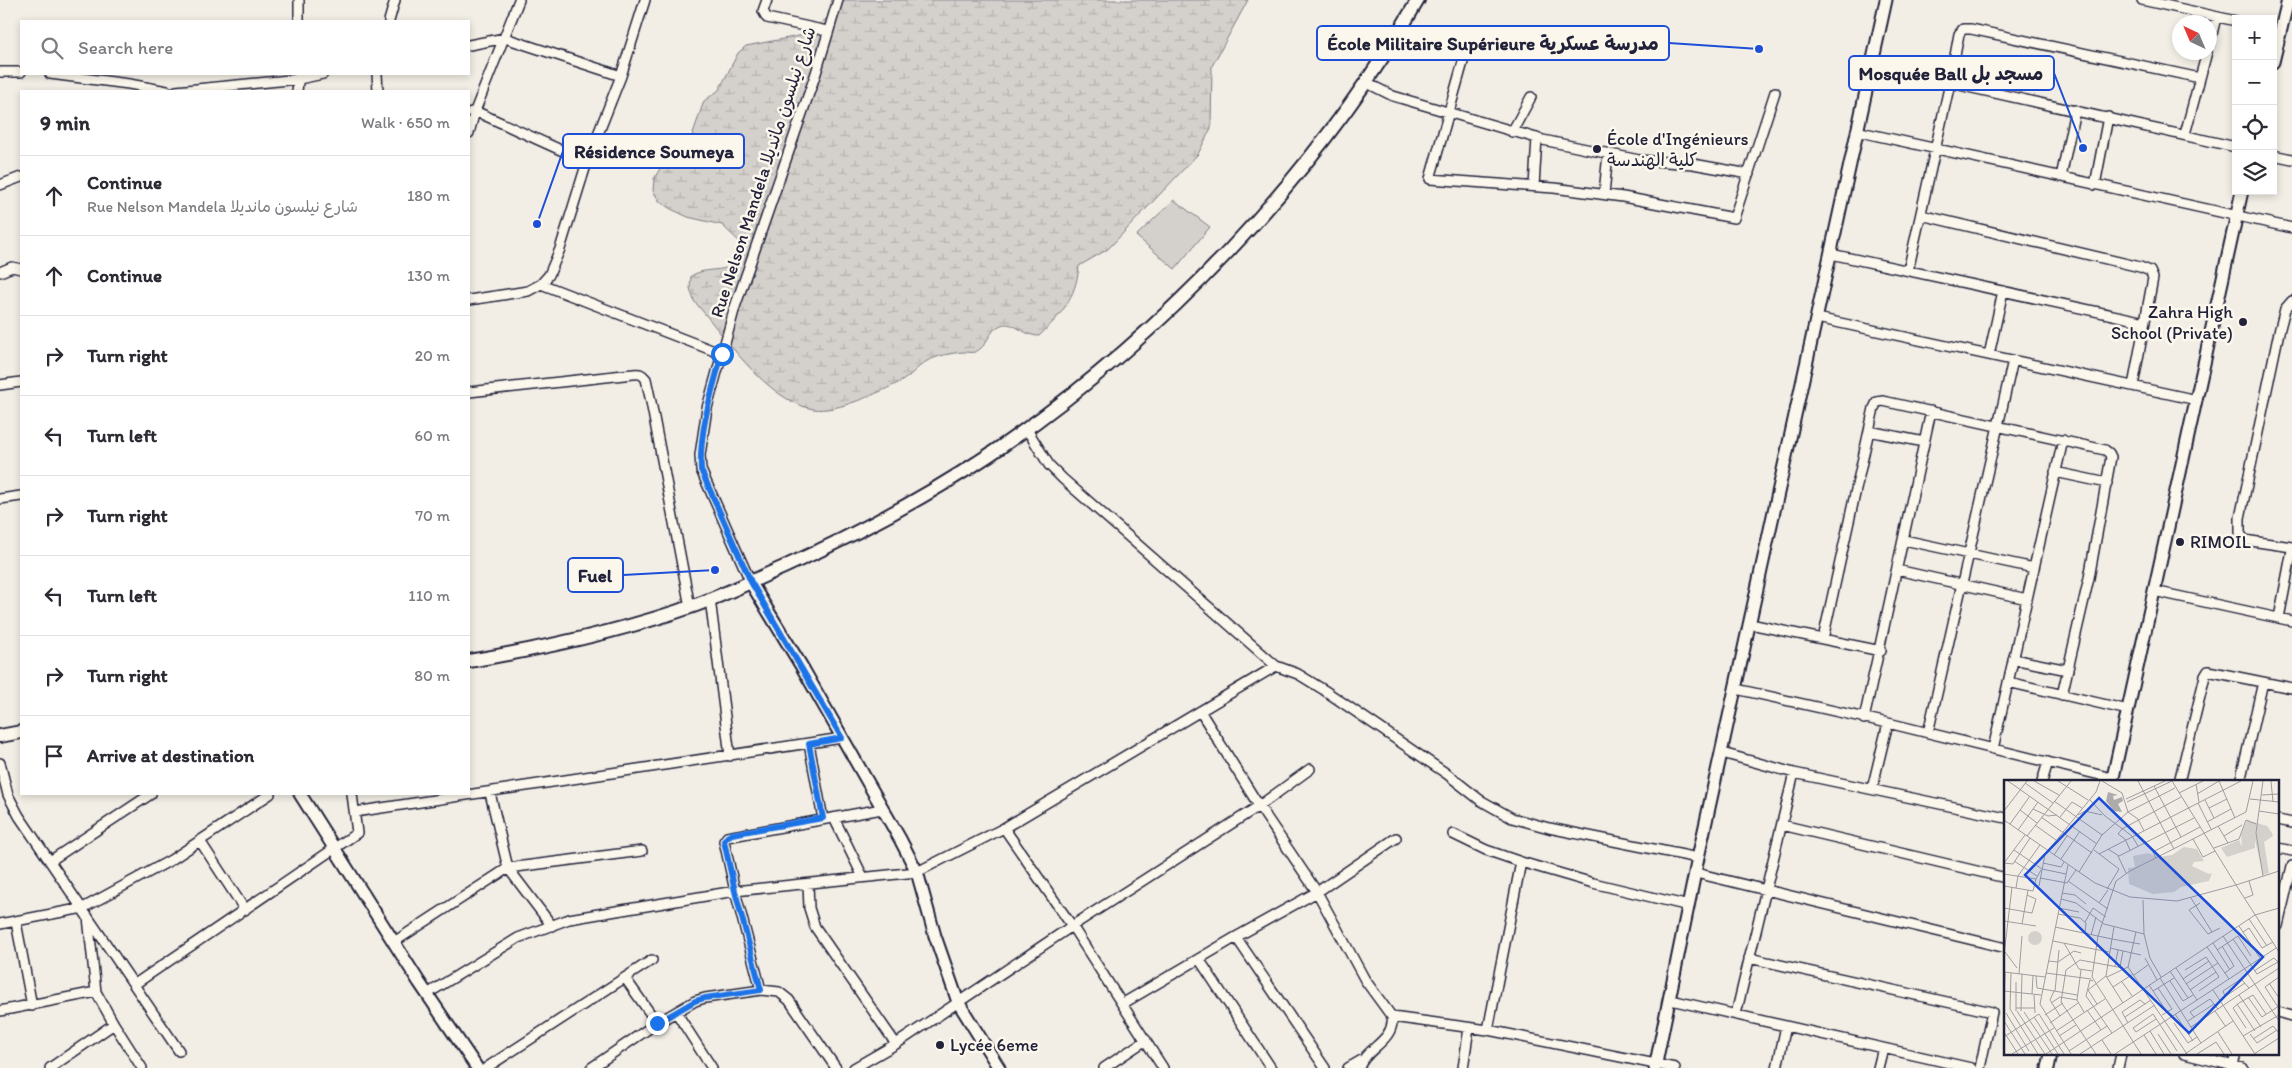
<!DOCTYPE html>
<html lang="en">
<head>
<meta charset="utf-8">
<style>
	body { margin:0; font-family:Itim,"Playpen Sans Arabic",sans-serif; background:#f7f7f7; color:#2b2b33 }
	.controls { position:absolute; right:15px; top:15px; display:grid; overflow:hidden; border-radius:0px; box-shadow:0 2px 8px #0003 }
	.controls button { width:45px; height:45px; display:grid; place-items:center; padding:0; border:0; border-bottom:1px solid #e1e1e2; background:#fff; color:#2b2b33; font:25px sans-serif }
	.compass { position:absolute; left:2172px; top:15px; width:45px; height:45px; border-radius:50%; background:#fff; box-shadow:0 2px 8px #0003; rotate:316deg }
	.stop { position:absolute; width:15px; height:15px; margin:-11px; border:4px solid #1a73e8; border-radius:50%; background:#fff }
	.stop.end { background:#1a73e8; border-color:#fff; box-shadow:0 1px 5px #0008 }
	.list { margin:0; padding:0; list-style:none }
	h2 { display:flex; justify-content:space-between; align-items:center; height:65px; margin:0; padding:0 20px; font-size:21px }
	h2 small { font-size:16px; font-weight:400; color:#7c7c81 }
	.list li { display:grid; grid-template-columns:32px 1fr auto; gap:15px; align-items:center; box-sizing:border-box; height:80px; padding:0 20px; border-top:1px solid #e1e1e2 }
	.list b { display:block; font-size:19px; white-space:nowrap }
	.list p { margin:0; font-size:16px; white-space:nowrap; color:#7c7c81 }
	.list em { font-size:16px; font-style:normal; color:#7c7c81 }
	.icon { flex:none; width:28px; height:28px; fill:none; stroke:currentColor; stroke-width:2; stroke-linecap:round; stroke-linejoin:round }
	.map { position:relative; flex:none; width:2292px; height:1068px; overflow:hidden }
	.search { position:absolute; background:#fff; box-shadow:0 2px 8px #0003; left:20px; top:20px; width:450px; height:55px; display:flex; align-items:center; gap:12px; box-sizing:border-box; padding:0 18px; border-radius:0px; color:#7c7c81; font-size:19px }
	.panel { position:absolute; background:#fff; box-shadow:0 2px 8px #0003; left:20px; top:90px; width:450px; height:705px; border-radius:0px }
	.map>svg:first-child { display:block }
	.wetland { fill:url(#wetland-marsh); stroke:#7b7a84 }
	.park { fill:#d4d1cc; stroke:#7b7a84 }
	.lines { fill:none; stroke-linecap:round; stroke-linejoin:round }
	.minor-casing { stroke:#22223b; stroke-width:12 }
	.tertiary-casing { stroke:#22223b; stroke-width:15 }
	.secondary-casing { stroke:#22223b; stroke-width:16 }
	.minor { stroke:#fbf7ec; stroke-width:9 }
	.tertiary { stroke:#fbf7ec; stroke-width:11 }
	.secondary { stroke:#fbf7ec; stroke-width:12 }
	.route { stroke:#1a73e8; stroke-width:6 }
	.poi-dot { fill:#22223b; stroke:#fbf7ec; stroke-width:2 }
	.labels { text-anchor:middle; stroke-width:5; stroke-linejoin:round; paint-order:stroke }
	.poi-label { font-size:18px; fill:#22223b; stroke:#fbf7ec; text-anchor:start }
	.street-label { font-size:18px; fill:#22223b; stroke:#fbf7ec }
	.inset-road { fill:none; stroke:#9f9ca1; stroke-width:1 }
	.view { fill:#1d4ed8; fill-opacity:0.15; stroke:#1d4ed8; stroke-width:2.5 }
	.inset-edge { fill:none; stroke:#22223b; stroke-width:2.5 }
	.leader { fill:none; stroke:#1d4ed8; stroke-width:2 }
	.callout-dot { fill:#1d4ed8; stroke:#fbf7ec; stroke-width:2 }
	.callout { fill:#fbf7ec; stroke:#1d4ed8; stroke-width:2 }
	.callout-label { font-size:19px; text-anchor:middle; font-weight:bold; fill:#22223b }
</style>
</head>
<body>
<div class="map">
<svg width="2292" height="1068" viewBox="0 0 2292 1068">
	<defs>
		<pattern id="wetland-marsh" width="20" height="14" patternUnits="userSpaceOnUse" patternTransform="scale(1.25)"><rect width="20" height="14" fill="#d4d1cc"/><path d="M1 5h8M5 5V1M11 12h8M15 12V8" fill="none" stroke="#b6b3b0"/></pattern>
	</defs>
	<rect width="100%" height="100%" fill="#f2eee5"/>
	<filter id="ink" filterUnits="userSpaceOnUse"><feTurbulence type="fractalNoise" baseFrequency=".02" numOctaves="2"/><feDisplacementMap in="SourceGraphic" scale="10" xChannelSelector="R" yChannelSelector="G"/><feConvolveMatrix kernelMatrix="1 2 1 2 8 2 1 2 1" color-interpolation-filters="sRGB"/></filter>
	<g filter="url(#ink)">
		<path class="wetland" d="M844,0H1248L1212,66L1211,128L1198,154L1108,249L1079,266C1076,298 1061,315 1039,336C1023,336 1014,320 1001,325C988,330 988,347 975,352C971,353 967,352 963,352C951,353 937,356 927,361C917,367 910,377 900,382C880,392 836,413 813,409C765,400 725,336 694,301L690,288L691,276C711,263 738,280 743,245L722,225L688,217L671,209L660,202L653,191L654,179L666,158L673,150L684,144L692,136L704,101L719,90L738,53L746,46L804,35L833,14Z"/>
		<path class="park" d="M1174,200L1210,227L1175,269L1136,236Z"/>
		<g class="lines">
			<defs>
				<path id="minor" d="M767,0L763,11L767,18L827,31
					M2142,0L2236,21
					M299,21V0
					M389,21L395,0
					M2210,43L2216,17
					M469,45L505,38L621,76
					M1465,55L1430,179L1554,188L1623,197L1734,218L1775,92
					M0,72H21
					M50,74L129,84L167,91
					M377,74L378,91
					M1365,82L1393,96L1543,140L1639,160L1693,164L1749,174
					M1950,83L2236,147
					M176,91L299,79L323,74
					M297,91L299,74
					M471,112L475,111L587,162
					M1856,131L2292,228
					M1512,132L1531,97
					M469,133L475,111L519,0
					M2185,134L2207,52
					M2273,155L2292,159
					M2061,177L2075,110
					M0,185L21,177
					M2095,185L2108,117
					M1534,186L1537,138
					M1604,194L1608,153
					M1921,215L2140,267L2150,271L2153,278L2133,386
					M1831,254L2145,322
					M1908,271L1950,83L1959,34L1963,29H1971L2200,78
					M0,272L12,267L21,269
					M541,284L722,354
					M469,300L528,291L541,284L549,275L560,249L587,162L621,76L645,0
					M2292,301L2285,309L2279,332L2240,518V533L2244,540L2292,547
					M1817,318L2197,400
					M1989,355L2003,291
					M0,385L21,382
					M469,392L633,374C640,373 642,374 646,379L651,402L690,607
					M1026,428L1049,465L1063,479L1276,666L1298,674L1324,690L1447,774L1480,800L1512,818L1549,828L1698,858
					M1869,431L1924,442
					M2055,472L2107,483
					M0,499L21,496
					M1904,540L2034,568
					M1897,570L2027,599
					M751,583L701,470L700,455L707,408L735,307L816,73L838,0
					M2154,591L2292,621
					M710,599L730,756
					M2279,618L2292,550
					M1750,624L1881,651
					M1823,639L1874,408L1877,402L1883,401L2105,450L2109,453L2111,457L2089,578L2062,695
					M2013,659L2068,670
					M2008,682L2128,710
					M1736,689L1888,723L2112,778
					M1200,711L1259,806L1317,892L1365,980L1392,1017
					M1864,719L1931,411
					M1928,733L2013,360
					M809,744L823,819
					M1993,749L2063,440
					M1722,753L1794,773L2006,818
					M0,763L8,795L19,816L179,1051
					M2042,782L2048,762
					M2179,782L2205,676L2208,671L2292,688
					M2240,782L2263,682
					M1872,789L1888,723
					M490,793L508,868L552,926
					M355,812L842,738
					M834,818L863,877
					M2278,820L2292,823
					M1782,825L2006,878
					M1004,828L1072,926L1259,806L1310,769
					M1453,834L1486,850L1521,862L1593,883L1689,906
					M200,841L245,910
					M2278,848L2292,851
					M50,861L151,794
					M1696,873L2006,948
					M808,884L809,908L815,927L896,1044
					M16,922L32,1006
					M0,924L83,908L171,860L270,794
					M2278,926L2292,866
					M1236,937L1325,1068
					M394,942L508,868L642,851
					M1749,958L1992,1012L1980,1068
					M1199,959L1271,1068
					M625,978L657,1023
					M135,984L357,833L352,794
					M761,990L735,891L724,841L727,837L882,809
					M427,994L518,938L569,919L735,891L917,872L1004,828L1276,666
					M1671,1000L1971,1068
					M1122,1004L1236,937L1317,892L1396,838
					M0,1011L96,992
					M676,1012L712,1068
					M2278,1012L2292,1016
					M1736,1014L1794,773
					M114,1024L142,1068
					M1488,1030L1521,862
					M2184,1054L2243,1068
					M2233,1065L2236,1054
					M50,1068L114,1024L96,992L88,917
					M486,1068L652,960
					M591,1068L657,1023L695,1001L705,998L761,990L779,992L789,1000L836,1068
					M854,1068L896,1044L1072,926L1163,1068
					M1104,1068L1146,1040
					M1348,1068L1362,1060
					M1359,1068C1365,1048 1395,1041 1392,1017L1488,1030L1675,1068
					M1463,1068L1469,1028
					M1777,1068L1786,1026
					M1878,1068L1883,1048
					M2118,1068L2121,1054"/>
				<path id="tertiary" d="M2273,62L2288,0
					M751,583L802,667L900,839L917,872L935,936L958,1002L999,1068
					M2112,782L2242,191
					M300,794L419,982L477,1068
					M1655,1068L1698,858L1886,0
					M2048,1068L2051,1054"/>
				<path id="secondary" d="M469,661C545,648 623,631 696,605C726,594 754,580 784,567C855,535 924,498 989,455C1159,341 1315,177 1418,0
					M0,736L21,732"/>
			</defs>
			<use href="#minor" class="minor-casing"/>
			<use href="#tertiary" class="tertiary-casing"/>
			<use href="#secondary" class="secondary-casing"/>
			<use href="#minor" class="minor"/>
			<use href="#tertiary" class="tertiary"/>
			<use href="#secondary" class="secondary"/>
		</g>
	</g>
	<g class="lines" filter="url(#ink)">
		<path class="route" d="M657,1023L695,1001L705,998L761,990L735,891L724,841L727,837L732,834L823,818L809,744L842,738L751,582L701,470C699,431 712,391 722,354"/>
	</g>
	<g class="poi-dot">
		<circle cx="1597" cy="149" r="5"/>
		<circle cx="2243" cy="322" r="5"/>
		<circle cx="2180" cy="542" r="5"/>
		<circle cx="940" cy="1045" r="5"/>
	</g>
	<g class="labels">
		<g class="poi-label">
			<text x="1607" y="145">École d'Ingénieurs<tspan x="1607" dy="21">كلية الهندسة</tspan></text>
			<text x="2233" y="318" text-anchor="end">Zahra High<tspan x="2233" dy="21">School (Private)</tspan></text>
			<text x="2190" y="548">RIMOIL</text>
			<text x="950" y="1051">Lycée 6eme</text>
		</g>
		<g class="street-label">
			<text transform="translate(763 172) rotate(-72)" y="6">Rue Nelson Mandela شارع نيلسون مانديلا</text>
		</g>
	</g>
	<g transform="translate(2004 780)">
		<rect width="275" height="275" fill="#f2eee5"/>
		<path d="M180,67L193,69L200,81L190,82L188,86L205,94L208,93L205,101L177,107L170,112L149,114L125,104L124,88L131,87L129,76L144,73L154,77L168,75Z" fill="#d4d1cc"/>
		<path d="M243,40L263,46L268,53L269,56L260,62L265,93L259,95L251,60V68L223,77L217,68L235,60L238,67L237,55ZM24 158a7 7 0 1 1 14 0a7 7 0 1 1-14 0Z" fill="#d4d1cc"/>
		<path d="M104,12L114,15L109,16L110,20L118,17L119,21L114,24L118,32L110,31L102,21Z" fill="#aeabad"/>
		<path class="inset-road" d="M4,1L93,64M30,1L55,15M54,1L84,20M134,1L170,69M168,1L232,105L275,91M215,1L231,38M267,1L269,22M21,3L49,23M192,4L195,22M150,6L177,57M175,13L199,1M193,14L215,1M258,15L275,14M85,19L101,36L128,56L134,66M122,19L161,1M246,19L275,22M201,20L210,38M50,21L98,55M123,22L168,1M194,23L207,49M205,28L223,19M29,29L44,36L53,35M16,30L33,43M0,31L23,1M255,31L275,34M74,35L81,31L98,35M37,37L88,73M56,37L68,22L78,28M0,40L91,103L126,117L173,121L232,105L275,172M203,42L227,29M6,44L26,16M31,45L52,60M214,46L224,63M14,50L34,22M140,51L134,39L124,32L171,8M23,56L67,1M220,56L238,45M189,59L199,77L211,71M210,68L235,59L242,40L252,44M104,69L115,76L190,38M10,70L38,89L62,94M90,70L115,89L103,109M126,70L121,59L114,54L118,49L177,17M95,74L237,1M50,75L63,56M114,76L122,93M152,78L149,72L196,47M57,79L76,51M10,81L33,96M0,83L9,84L26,58M0,83L21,55M39,83L57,87L60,82M64,85L36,224L67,274M75,92L98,55L124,32L118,13L98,1M0,94L32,99L37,90M259,96L252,53L259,1M36,98L63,103L72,90M64,101L104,129M0,106L29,111L32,99M35,106L41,74L92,12L96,1M12,108L14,96L36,65M58,113L71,115L82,124M187,118L208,152M241,118L249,115L245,101M57,119L72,123L100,144L140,154M139,120L140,154L146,178L157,197M95,123L104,110M196,123L185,130L204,154L216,148M0,128L28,133L32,119L23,115M55,128L75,132M54,134L76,138L82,143L81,153M245,139L263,166M0,141L32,146M81,142L89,128L102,137M18,144L24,110M235,146L256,178M51,147L108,159L102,196M110,147L108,159L136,164M239,152L245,148L258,168L269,162M87,155L92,137M219,156L275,241M229,159L253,194L274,182M49,161L105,172M60,163L75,189L88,191M209,163L226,190M218,166L230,186L221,193M203,167L225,199M106,168L137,175M213,170L234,156L247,176M1,172L13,188M0,175L8,107M141,178L153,200M44,181L54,182L70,171L77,173M111,186L114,170M116,187L119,171M124,187L132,152M172,188L193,220M77,190L73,220L80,232M181,190L202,177L212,192L215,197L195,211M166,191L184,218M250,191L270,178L275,183M0,192L41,197M7,193L6,229L34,274M42,193L87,199M15,194L18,156M130,195L144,185M32,196L33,208L73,215M103,197L124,187L183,274M156,198L197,263M179,199L205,181M89,201L86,200L82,216L108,253M166,201L179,221L189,215M118,202L129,217M265,203L275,218M182,204L214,183M145,205L163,232M109,207L129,194M154,208L168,229L158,235M186,210L212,192M209,210L251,274M0,211L37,215M50,211L46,220L56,236M51,211L55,170M149,211L170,198M28,214L29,196M30,215L31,233M235,215L257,247M221,216L219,211L237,199L245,208M244,217L258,237L275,226M216,220L241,203M47,223L56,217L73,220M93,224L84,210L102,196L119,223M233,224L251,251M274,227L261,207L275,197M12,228H31M0,230L1,193M83,230L97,250M12,231V202M13,231L41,274M17,231L18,194M211,231L222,247M20,232L48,274M2,233L25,271M35,234L60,274M171,234L189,261M41,235L59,223M30,237L54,274M121,237L147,220M190,237L186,232L206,219L214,229M152,239L132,252L129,248L149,234L155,243L173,271M0,241L21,274M184,241L210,224M46,243L74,223M124,243L118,232L136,220L141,224M170,243L184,263L193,257M187,247L275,188M242,248L229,228L235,223L249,215L262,234M52,251L101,219M146,251L160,274M0,252L14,274M214,252L228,274M154,254L167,274M246,254L253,263L273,250M140,255L152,274M55,256L72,245M239,256L275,235M0,257L35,234M249,259L269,246L275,253M98,260L107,274M65,271L103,246M8,274L50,248M42,274L251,135L275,128M76,274L151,225M92,274L57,222L62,190L76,180L119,188M111,274L272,168M137,274L88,197L94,156L112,101L126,91L242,32L249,1M181,274L229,241M193,274L212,262L220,274M250,274L275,258"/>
		<path class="view" d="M95,18L259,177L185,253L21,95Z"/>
		<rect width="275" height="275" class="inset-edge"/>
	</g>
	<path class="leader" d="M1759 49L1669 43M2083 148L2054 73M537 224L563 151M715 570L623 575"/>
	<g class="callout-dot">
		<circle cx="1759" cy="49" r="5"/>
		<circle cx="2083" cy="148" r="5"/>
		<circle cx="537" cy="224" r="5"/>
		<circle cx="715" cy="570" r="5"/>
	</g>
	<g class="callout">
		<rect x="1317" y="26" width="352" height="34" rx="5"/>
		<rect x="1849" y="56" width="205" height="34" rx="5"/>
		<rect x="563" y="134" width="181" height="34" rx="5"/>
		<rect x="568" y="558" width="55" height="34" rx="5"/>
	</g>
	<g class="callout-label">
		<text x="1493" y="50">École Militaire Supérieure مدرسة عسكرية</text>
		<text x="1951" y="80">Mosquée Ball مسجد بل</text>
		<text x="654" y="158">Résidence Soumeya</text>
		<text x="595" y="582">Fuel</text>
	</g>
</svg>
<div class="controls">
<button>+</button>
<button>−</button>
<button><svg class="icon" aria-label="locate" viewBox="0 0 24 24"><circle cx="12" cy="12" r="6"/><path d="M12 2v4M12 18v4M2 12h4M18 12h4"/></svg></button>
<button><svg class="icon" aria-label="layers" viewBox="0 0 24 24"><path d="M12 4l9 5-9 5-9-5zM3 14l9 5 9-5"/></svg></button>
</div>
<svg class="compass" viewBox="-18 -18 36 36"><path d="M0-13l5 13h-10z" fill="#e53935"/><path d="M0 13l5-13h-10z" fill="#7c7c81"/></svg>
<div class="stop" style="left:722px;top:354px"></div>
<div class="stop end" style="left:657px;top:1023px"></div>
<div class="search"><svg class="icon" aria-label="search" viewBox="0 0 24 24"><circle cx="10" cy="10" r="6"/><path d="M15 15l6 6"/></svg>Search here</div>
<section class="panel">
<h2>9 min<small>Walk · 650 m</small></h2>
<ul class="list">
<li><svg class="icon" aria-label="ahead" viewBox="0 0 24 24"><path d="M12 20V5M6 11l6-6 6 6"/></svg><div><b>Continue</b><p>Rue Nelson Mandela شارع نيلسون مانديلا</p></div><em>180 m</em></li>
<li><svg class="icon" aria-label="ahead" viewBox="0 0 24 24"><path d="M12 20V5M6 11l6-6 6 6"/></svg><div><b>Continue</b></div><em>130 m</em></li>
<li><svg class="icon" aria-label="right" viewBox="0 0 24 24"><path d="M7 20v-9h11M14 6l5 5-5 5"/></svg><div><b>Turn right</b></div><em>20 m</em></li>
<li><svg class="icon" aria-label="left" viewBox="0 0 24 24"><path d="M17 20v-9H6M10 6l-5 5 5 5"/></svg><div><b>Turn left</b></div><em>60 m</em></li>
<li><svg class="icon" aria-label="right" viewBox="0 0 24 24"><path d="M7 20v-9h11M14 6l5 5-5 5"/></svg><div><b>Turn right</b></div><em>70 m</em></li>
<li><svg class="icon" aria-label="left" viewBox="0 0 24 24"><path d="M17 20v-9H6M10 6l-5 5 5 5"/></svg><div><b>Turn left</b></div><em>110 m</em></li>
<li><svg class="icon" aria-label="right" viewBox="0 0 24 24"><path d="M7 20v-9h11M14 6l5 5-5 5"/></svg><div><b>Turn right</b></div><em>80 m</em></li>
<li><svg class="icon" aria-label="arrive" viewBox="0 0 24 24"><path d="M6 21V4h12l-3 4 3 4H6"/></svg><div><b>Arrive at destination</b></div></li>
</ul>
</section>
</div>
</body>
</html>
